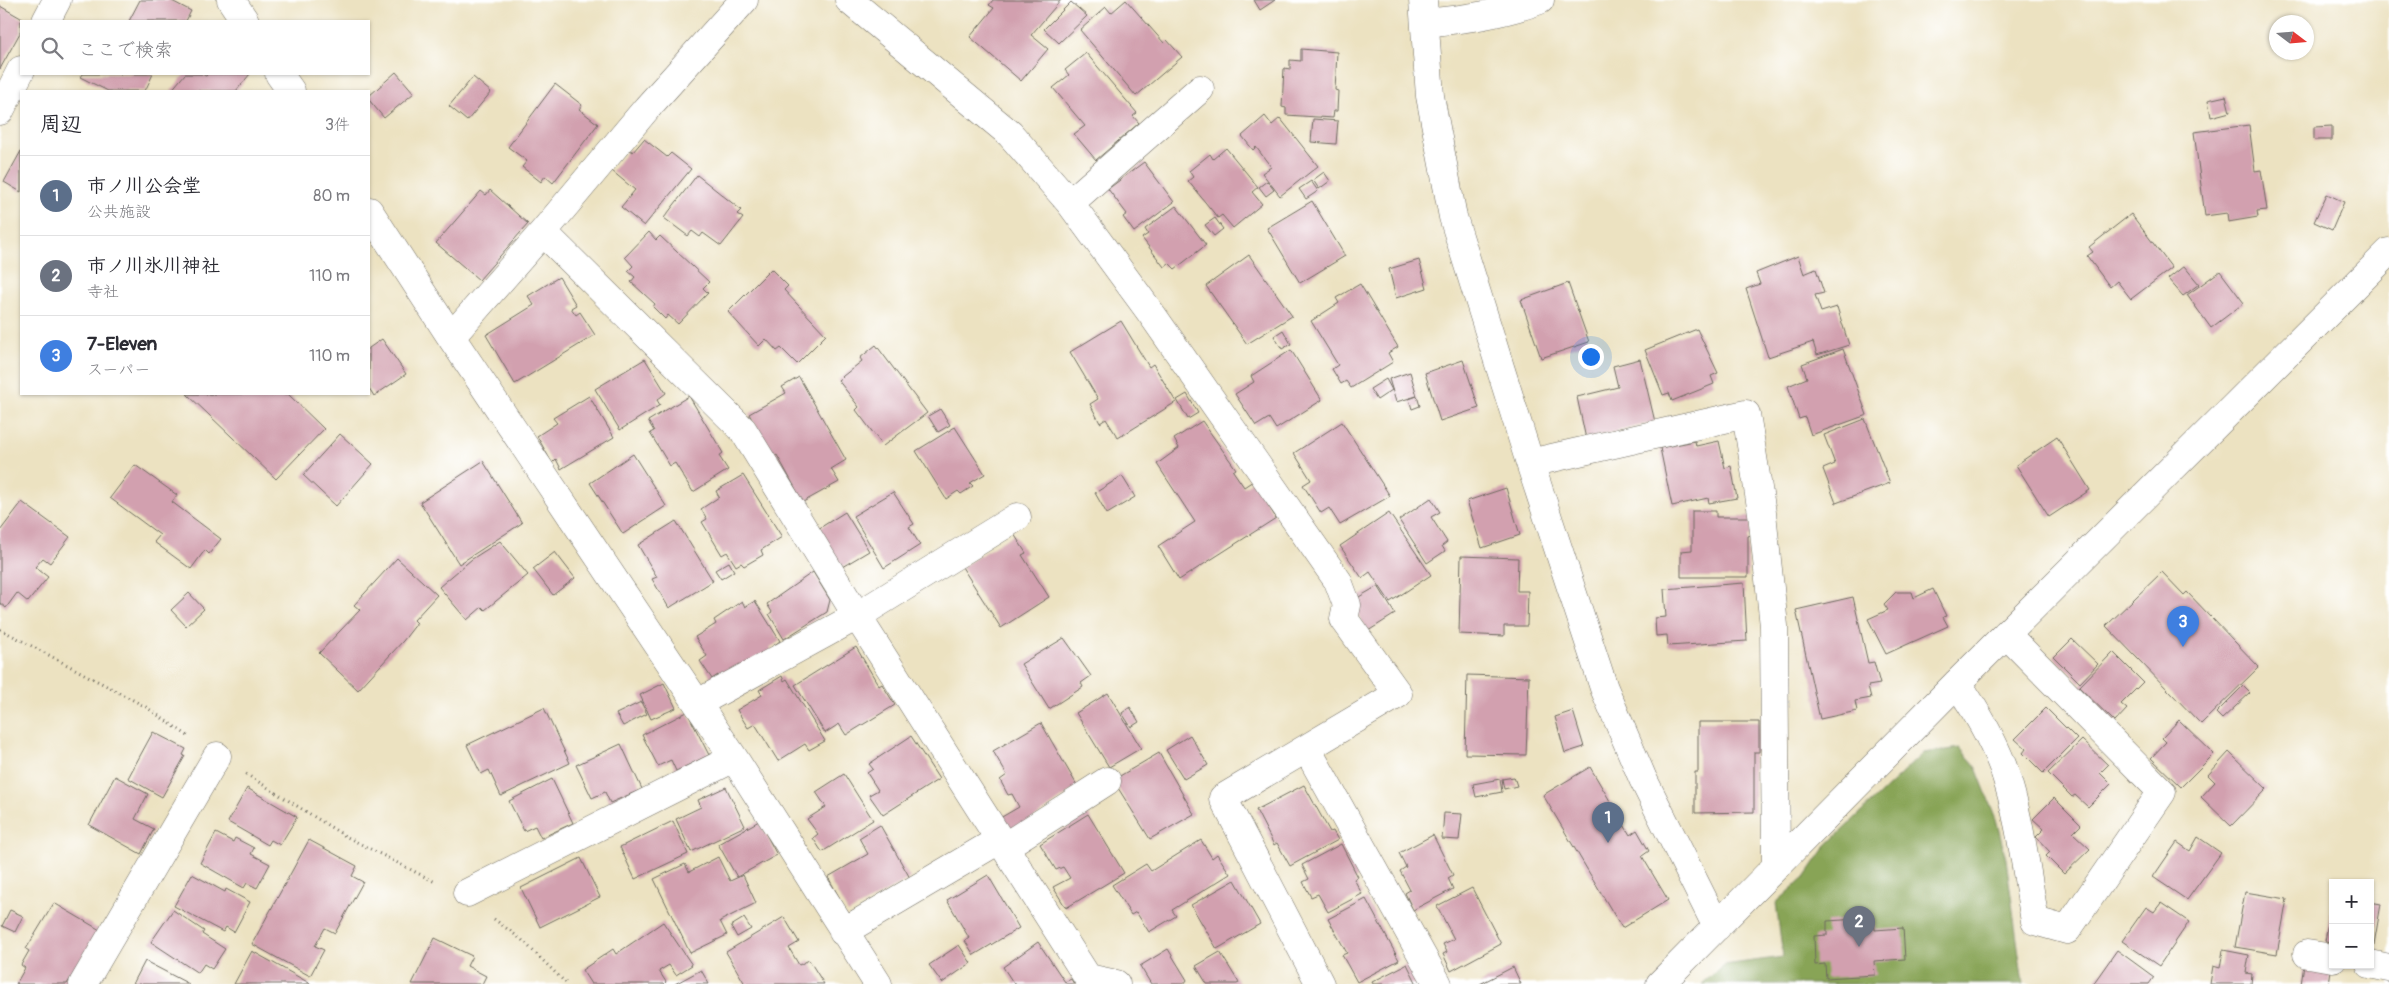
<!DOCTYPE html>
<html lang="ja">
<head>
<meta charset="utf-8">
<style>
	body { margin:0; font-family:Pangolin,"Klee One",sans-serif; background:#f7f7f7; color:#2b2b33 }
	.controls { position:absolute; right:15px; bottom:15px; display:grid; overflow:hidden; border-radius:0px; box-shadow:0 1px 4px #0004 }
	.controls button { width:45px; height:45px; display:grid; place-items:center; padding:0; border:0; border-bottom:1px solid #e1e1e2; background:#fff; color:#2b2b33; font:25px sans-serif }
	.compass { position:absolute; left:2269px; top:15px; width:45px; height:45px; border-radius:50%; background:#fff; box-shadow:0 1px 4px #0004; rotate:106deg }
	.you { position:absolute; left:1590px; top:356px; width:18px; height:18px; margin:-12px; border:4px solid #fff; border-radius:50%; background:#1a73e8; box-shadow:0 0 0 8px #1a73e833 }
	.badge { display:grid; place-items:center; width:32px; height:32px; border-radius:50%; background:#2563eb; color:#fff; font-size:16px; font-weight:700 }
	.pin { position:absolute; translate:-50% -41px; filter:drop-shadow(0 1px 2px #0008) }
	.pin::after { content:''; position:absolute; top:26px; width:18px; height:15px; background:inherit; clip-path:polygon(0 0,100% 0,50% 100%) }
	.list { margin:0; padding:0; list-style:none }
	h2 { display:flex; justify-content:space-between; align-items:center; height:65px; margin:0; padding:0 20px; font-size:21px }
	h2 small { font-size:16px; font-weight:400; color:#7c7c81 }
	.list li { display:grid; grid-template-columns:32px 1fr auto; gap:15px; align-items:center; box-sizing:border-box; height:80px; padding:0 20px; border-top:1px solid #e1e1e2 }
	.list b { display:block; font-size:19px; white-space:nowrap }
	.list p { margin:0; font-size:16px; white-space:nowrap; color:#7c7c81 }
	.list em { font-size:16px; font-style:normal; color:#7c7c81 }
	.icon { flex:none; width:28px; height:28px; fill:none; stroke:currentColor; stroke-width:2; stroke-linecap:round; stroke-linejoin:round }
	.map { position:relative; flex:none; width:2389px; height:984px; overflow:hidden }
	.search { position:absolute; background:#fff; box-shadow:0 1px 4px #0004; left:20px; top:20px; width:350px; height:55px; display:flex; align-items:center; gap:12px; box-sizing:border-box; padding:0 18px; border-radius:0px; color:#7c7c81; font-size:19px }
	.panel { position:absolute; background:#fff; box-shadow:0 1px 4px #0004; left:20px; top:90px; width:350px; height:305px; border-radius:0px }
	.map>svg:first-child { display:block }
	.forest { fill:#88a456; stroke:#5a6840 }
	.building { fill:#d2a0af }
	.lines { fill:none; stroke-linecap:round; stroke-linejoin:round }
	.minor-casing { stroke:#6f6b60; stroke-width:29 }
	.path { stroke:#6f6b60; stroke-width:3; stroke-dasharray:1 4; stroke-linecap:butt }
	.minor { stroke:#fff; stroke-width:28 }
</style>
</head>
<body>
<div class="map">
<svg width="2389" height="984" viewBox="0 0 2389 984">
	<rect width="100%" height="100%" fill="#fff"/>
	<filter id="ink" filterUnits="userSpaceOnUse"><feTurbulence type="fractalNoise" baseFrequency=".02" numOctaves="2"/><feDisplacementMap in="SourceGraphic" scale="10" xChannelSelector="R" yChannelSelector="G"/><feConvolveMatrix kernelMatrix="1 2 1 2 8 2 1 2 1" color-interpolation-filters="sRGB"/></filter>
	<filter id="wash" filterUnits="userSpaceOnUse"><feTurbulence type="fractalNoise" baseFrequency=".0096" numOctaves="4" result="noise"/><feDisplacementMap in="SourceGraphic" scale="20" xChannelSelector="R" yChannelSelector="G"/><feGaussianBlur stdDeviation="1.12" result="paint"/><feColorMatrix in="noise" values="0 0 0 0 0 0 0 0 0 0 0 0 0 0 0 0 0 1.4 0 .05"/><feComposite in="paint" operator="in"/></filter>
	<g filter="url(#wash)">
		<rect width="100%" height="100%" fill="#ece2c1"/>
		<path class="forest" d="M1960,748L1975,765L1996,819L2006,859L2023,984H1702L1724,965L1783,957L1776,903L1805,877L1827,845L1923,753Z"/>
		<g id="blocks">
			<path class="building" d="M140,0H170L191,11L186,21H129Z
				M993,0H1061L1031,35L1048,49L1021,81L970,37L994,8L989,5Z
				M1126,0L1164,43L1167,40L1182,57L1136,96L1080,30L1106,7L1111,13Z
				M1254,0H1275L1260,10Z
				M1071,2L1087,16L1059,43L1044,29Z
				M0,6L26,21H21V31L0,69Z
				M1301,49L1337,52L1335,90L1338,91L1337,111H1334L1333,118L1286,115V108L1282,107L1284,68L1290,69V60L1301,61Z
				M1086,53L1137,113L1133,116L1139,123L1096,160L1074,134L1085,126L1053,88L1069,75L1065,70Z
				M396,72L414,93L384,118L369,100V96Z
				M82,74H153L145,91H108L80,77Z
				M185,74H202L206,76L208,74H250L236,91H171Z
				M473,77L491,92L467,121L449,106Z
				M555,84L582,105L579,109L598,124L553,183L545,176L541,182L522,167L527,161L508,147Z
				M2226,96L2230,112L2211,117L2208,100Z
				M1265,116L1272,125L1280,118L1318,166L1280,196L1262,173L1271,167L1256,147L1253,150L1242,136Z
				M1313,119L1338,121L1336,144L1311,142Z
				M2249,125L2255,171L2261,170L2267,210L2257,211L2258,217L2228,222L2227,213L2205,216L2194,132Z
				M2332,126V140H2314V127Z
				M644,139L667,157L671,153L691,169L644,226L621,207L635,190L612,171L629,149L633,152Z
				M1226,148L1258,187L1252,192L1262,204L1233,228L1222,215L1218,218L1188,181L1193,177L1189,171L1210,154L1213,159Z
				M21,151V192L4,182Z
				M1144,162L1174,202L1134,232L1123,217L1127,214L1108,189Z
				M1324,172L1330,181L1319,189L1313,180Z
				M697,175L741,210L737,214L743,218L721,246L703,233L700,237L692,231L688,236L664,218Z
				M1267,181L1274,190L1266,196L1259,187Z
				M1311,181L1318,191L1306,199L1299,189Z
				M490,190L528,224L479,280L436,243L481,191L486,195Z
				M2327,194L2344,202L2332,230L2314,222Z
				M1312,201L1345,256L1300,283L1267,228Z
				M1176,206L1206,245L1175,269L1169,263L1164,267L1142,238L1148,234L1145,229Z
				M2131,214L2172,268L2131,299L2117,281L2110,287L2087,256L2093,252L2089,247Z
				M1215,218L1223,229L1214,236L1205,225Z
				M649,232L656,240L660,236L709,282L703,288L708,293L678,324L668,315L665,319L653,307L655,304L631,282L635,277L628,271L633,266L625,257Z
				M1249,255L1292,316L1247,344L1206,286Z
				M1798,256L1804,274L1816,269L1824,293L1815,295L1821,312L1837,307L1849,345L1817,355L1813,342L1768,357L1746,289L1760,284L1756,273Z
				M1419,260L1427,288L1396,298L1389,269Z
				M2184,266L2199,284L2183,296L2168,279Z
				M771,269L788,286L784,290L826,335L797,364L781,348L777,351L766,339L759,346L728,312Z
				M2220,271L2244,303L2211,328L2187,295Z
				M559,277L576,305L571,308L576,315L580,312L595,335L515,384L486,335L534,305L528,296Z
				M1568,283L1589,342L1541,358L1521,300Z
				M1360,284L1398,347L1388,353L1393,362L1351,388L1346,381L1341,384L1332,369L1338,365L1311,321L1339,303L1336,298Z
				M1121,321L1149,367L1153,364L1176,402L1118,438L1106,419L1100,423L1090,404L1098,399L1070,352Z
				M1697,329L1718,373L1711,376L1714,384L1672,401L1669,393L1663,395L1645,350Z
				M1283,330L1291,344L1282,349L1274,336Z
				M382,339L406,374L374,396L369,388V348Z
				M876,345L927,413L883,446L856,410L859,407L838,380L862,361L860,358Z
				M1843,349L1867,415L1811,435L1805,417L1799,419L1788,386L1807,378L1802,364Z
				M1291,350L1322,400L1276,429L1269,418L1256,426L1235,394L1254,382L1251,376Z
				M645,359L666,393L657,400L660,405L620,430L595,389Z
				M1640,359L1655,422L1586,439L1577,397L1618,387L1613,366Z
				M1463,360L1479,408L1440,421L1425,373Z
				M1410,372L1417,396L1396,402L1389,379Z
				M799,377L846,460L831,469L839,482L803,502L777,455L774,457L749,414L786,393L782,387Z
				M1386,379L1392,390L1377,400L1370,389Z
				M187,394H288L324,429L276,479Z
				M1187,394L1198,413L1188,419L1177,400Z
				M589,396L614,437L561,469L556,459L552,463L537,436L557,423L553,418Z
				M689,396L723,453L719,456L728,470L693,492L675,463L670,466L650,433L654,431L648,421Z
				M1417,396L1420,406L1412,409L1409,399Z
				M940,409L950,425L938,432L928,416Z
				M1865,419L1890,483L1836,503L1823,469L1835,464L1824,435Z
				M1202,421L1236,469L1233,471L1244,487L1253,481L1276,518L1179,580L1158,546L1195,522L1157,464L1179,448L1174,439Z
				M1342,422L1390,496L1340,525L1329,508L1321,513L1303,485L1311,480L1294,453Z
				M955,427L985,474L970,483L973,486L961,494L958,491L946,499L916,451Z
				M340,434L373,464L336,506L303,475Z
				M2057,437L2090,490L2049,517L2016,465Z
				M1695,441L1696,446L1719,441L1725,468L1731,466L1737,498L1709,503L1708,498L1672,506L1660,448Z
				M633,454L666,506L623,534L590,483Z
				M483,461L522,523L459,564L420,502Z
				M135,465L177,495L172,502L221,539L209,554L205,550L191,569L154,542L160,535L110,498Z
				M743,475L782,537L761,550L763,555L744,566L741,563L736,566L727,552L722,555L702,522L707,519L701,509L719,497L716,491Z
				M1122,476L1135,497L1107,514L1095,493Z
				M1506,488L1520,535L1482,548L1467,501Z
				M893,492L914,524L909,527L920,545L884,568L853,516Z
				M1431,498L1440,512L1431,517L1447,542L1442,546L1445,551L1427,563L1399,520Z
				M22,502L70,537L50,563L43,558L35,567L48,577L28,602L17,593L6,608L0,603V531Z
				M1692,511H1716V517H1751V535L1748,536V577H1681V551L1692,550Z
				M845,512L869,551L842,567L818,529Z
				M1389,513L1431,575L1390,602L1370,572L1362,578L1340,546Z
				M676,521L713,581L669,608L652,579L657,577L638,545Z
				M1014,534L1026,553L1022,555L1049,597L1001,628L962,567Z
				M500,541L528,575L485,610L482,607L467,620L439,587L472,559Z
				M555,552L575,578L553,595L533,569Z
				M1461,556L1518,558L1517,591H1528L1527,626H1504V636L1459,634Z
				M397,558L437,595L414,620L417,623L403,641L358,690L319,653L360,610L354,605Z
				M729,562L734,571L721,579L715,570Z
				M813,572L830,600L827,612L784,639L769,614L772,612L767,604Z
				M2162,572L2184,595L2187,592L2259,667L2201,724L2106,626Z
				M1744,583L1747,641L1668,646L1667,635L1656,636L1655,618L1666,617L1664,589Z
				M1378,586L1395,614L1368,631L1350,602Z
				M1933,589L1946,616L1943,617L1948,626L1886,654L1868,619L1888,610L1884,604L1896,592H1912L1914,598Z
				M189,593L204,609L186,626L171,610Z
				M1853,597L1868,663L1874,662L1880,684L1868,686L1871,698L1855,701L1857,711L1820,719L1796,610Z
				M742,601L745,607L755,601L780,641L770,648L773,651L720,678L718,675L712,679L700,661L707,656L695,637L716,624L714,620Z
				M1064,638L1091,676L1081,683L1083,687L1049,709L1021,664Z
				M2072,639L2098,664L2080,683L2054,657Z
				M856,647L879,686L882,684L895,705L846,735L839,724L825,733L795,685Z
				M2113,652L2143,682L2121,704L2127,709L2115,722L2079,687Z
				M1467,675L1529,677L1526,755L1465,754Z
				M782,676L784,681L787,679L825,741L809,750L805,744L778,761L755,724L748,728L737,710L762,695L759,690Z
				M664,683L676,708L651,719L640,695Z
				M2243,686L2250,693L2222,719L2216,713Z
				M1108,693L1141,748L1109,767L1076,713Z
				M641,702L647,714L623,726L616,714Z
				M1130,707L1139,722L1131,727L1122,713Z
				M544,708L570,763L501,796L489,770L481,774L467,745Z
				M2046,708L2077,739L2043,773L2023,753L2026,749L2015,739Z
				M1573,711L1584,747L1565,753L1555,717Z
				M687,712L709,755L676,771L671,760L658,766L642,735Z
				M2179,720L2214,754L2181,787L2151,758L2166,742L2162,738Z
				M1698,722H1759V752H1754V812L1695,813V772H1698Z
				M1041,723L1078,787L1010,835L1000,818L1019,807L1012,794L1008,795L1000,780L1007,775L993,751Z
				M153,732L186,749L183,755L185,756L162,797L128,778Z
				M1190,735L1208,765L1184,779L1166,750Z
				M911,736L939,779L883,815L869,795L878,790L867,773L873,769L869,764Z
				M2082,740L2108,765L2100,773L2111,784L2088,807L2075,795L2072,797L2048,773Z
				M621,744L642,789L610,803L605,792L592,798L576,765Z
				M2229,752L2267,789L2231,826L2201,797L2215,782L2208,775Z
				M1159,753L1194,814L1150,839L1113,780Z
				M1590,767L1630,835L1637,830L1649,851L1642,856L1668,900L1622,928L1543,795Z
				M844,774L873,820L822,852L813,838L818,834L807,819L826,807L816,792Z
				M115,776L148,794L135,819L154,829L141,854L89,825Z
				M1514,777L1517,786L1504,789L1502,779Z
				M552,779L573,823L541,838L535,826L524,831L509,801Z
				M1500,779L1502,792L1476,797L1473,784Z
				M1304,785L1330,832L1333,831L1338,840L1290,866L1277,843L1274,845L1256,810Z
				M726,787L745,826L691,852L676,819L701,807L698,800Z
				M247,788L297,817L280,845L271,840L268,845L228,822Z
				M2054,798L2081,825L2073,833L2090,849L2064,874L2046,856L2050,852L2036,837L2044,829L2033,819Z
				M1444,813L1462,814L1459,840L1442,839Z
				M1088,814L1124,873L1066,908L1053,887L1070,878L1063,867L1056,870L1040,844Z
				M673,821L688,854L635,879L620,847Z
				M759,821L777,855L737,877L718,844Z
				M880,825L910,878L848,913L828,877L868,854L859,838Z
				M216,833L233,842L235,838L254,848L251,854L270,864L257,888L247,883L244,888L200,863Z
				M1433,835L1453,875L1448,878L1453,889L1413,910L1405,893L1410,890L1400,871L1406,867L1399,853Z
				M2198,837L2221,853L2187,900L2153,877L2177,842L2190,851Z
				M309,840L357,866L352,876L363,882L335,933L325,928L315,946L324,950L310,976L252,944Z
				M1201,840L1212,858L1217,854L1230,874L1172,910L1176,916L1149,932L1136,912L1131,915L1112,885L1146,864L1151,871Z
				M1341,844L1358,877L1354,879L1362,894L1328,912L1318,894L1311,897L1303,882L1309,879L1302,865Z
				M718,857L730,881L743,875L756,903L720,921L727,935L690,953L654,879L685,864L689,872Z
				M581,858L600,897L540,927L521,888Z
				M192,874L225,892L226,889L250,902L234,932L226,927L223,932L174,906Z
				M988,875L1019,928L974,955L965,941L969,938L947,900Z
				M1235,880L1260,924L1217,949L1191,905Z
				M1472,888L1501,944L1451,971L1443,954L1447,952L1443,944L1454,939L1437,906Z
				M2245,892L2287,899L2277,954L2235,947Z
				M1366,899L1399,960L1357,982L1342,955L1347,953L1328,919Z
				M2370,902L2381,904L2373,950L2370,949Z
				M54,903L100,930L67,984H16L25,968L21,965L29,951L26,949Z
				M2161,903L2189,922L2159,966L2122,941L2146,907L2154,912Z
				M2332,903H2333V942L2325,941Z
				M10,910L23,916L15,932L2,926Z
				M173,910L204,931L202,934L225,949L212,969L204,964L198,973L151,942Z
				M784,917L799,942L789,948L799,965L809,960L824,984H745L726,952Z
				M744,918L751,929L737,937L731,926Z
				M1874,918L1875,930L1903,928L1905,959L1874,961L1875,975L1826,978L1825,964L1815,965L1814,936L1827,935V921Z
				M663,922L692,965L676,975L669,965L659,971L666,982L664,984H591L582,970L613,949L616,954Z
				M435,938L472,956L467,966L486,976L482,984H412Z
				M1038,942L1065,982L1071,979L1074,984H1014L1003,967Z
				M959,945L971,963L942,983L929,965Z
				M1168,949L1187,980L1184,984H1151L1140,966Z
				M2117,950L2154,977L2149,984H2093Z
				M2223,950L2249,955L2246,973L2252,974L2251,984H2210L2213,966L2220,968Z
				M252,951L311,984H234Z
				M1220,952L1239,983L1237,984H1207L1196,966Z
				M145,961L189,984H133Z
				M1407,964L1417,984H1373L1372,982Z
				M2304,965L2331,970L2329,984H2301Z
				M1513,967L1521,984H1480Z
				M701,970L709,984H675Z"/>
		</g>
	</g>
	<g filter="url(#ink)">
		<use href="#blocks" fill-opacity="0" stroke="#6f6b60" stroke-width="1"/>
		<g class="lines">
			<defs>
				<path id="minor" d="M231,0L245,21
					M849,0L1010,134L1070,203L1153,316L1338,581L1347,605L1344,619L1398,694L1223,798L1320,984
					M1423,0L1430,96L1453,217L1530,463L1604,688L1643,779L1717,927
					M46,21L57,0
					M1425,23C1465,19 1502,14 1540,0
					M279,74L291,91
					M0,111L21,70
					M1070,203L1200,89
					M369,211L451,337L734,758L878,984
					M543,232L743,430L857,616L1088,978L1116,984
					M451,337L543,232L647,108L744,0
					M1530,463L1746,414L1762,513L1774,626L1776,866
					M1957,683C1975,709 1992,738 2003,767C2020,816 2026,870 2035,921L2067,930L2162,792L2006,634
					M698,703L857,616L1017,517
					M1307,749L1438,984
					M1004,847L1107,781
					M467,893L734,758
					M843,932L999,840
					M2307,954L2333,958
					M2370,964L2389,968
					M83,984L217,756
					M1660,984L1957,683L2389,252"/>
			</defs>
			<use href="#minor" class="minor-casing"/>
			<path class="path" d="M0,629L146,707L188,736
				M246,774L345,836L435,882
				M494,919L522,940L567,984"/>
			<use href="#minor" class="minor"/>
		</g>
	</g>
</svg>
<div class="controls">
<button>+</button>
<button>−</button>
</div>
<svg class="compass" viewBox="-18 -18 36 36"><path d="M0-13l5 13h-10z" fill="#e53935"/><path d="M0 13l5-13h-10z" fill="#7c7c81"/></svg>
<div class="you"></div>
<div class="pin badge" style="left:1608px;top:843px;background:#5c6f8a">1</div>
<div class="pin badge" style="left:1859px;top:947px;background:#6b7280">2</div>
<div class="pin badge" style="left:2183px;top:647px;background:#3f7fe0">3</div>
<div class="search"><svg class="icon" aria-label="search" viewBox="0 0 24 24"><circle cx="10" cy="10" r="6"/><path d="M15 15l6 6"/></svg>ここで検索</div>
<section class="panel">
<h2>周辺<small>3件</small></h2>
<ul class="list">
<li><span class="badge" style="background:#5c6f8a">1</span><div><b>市ノ川公会堂</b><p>公共施設</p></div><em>80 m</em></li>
<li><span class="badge" style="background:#6b7280">2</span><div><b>市ノ川氷川神社</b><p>寺社</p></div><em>110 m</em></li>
<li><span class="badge" style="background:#3f7fe0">3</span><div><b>7-Eleven</b><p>スーパー</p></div><em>110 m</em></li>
</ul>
</section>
</div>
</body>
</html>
